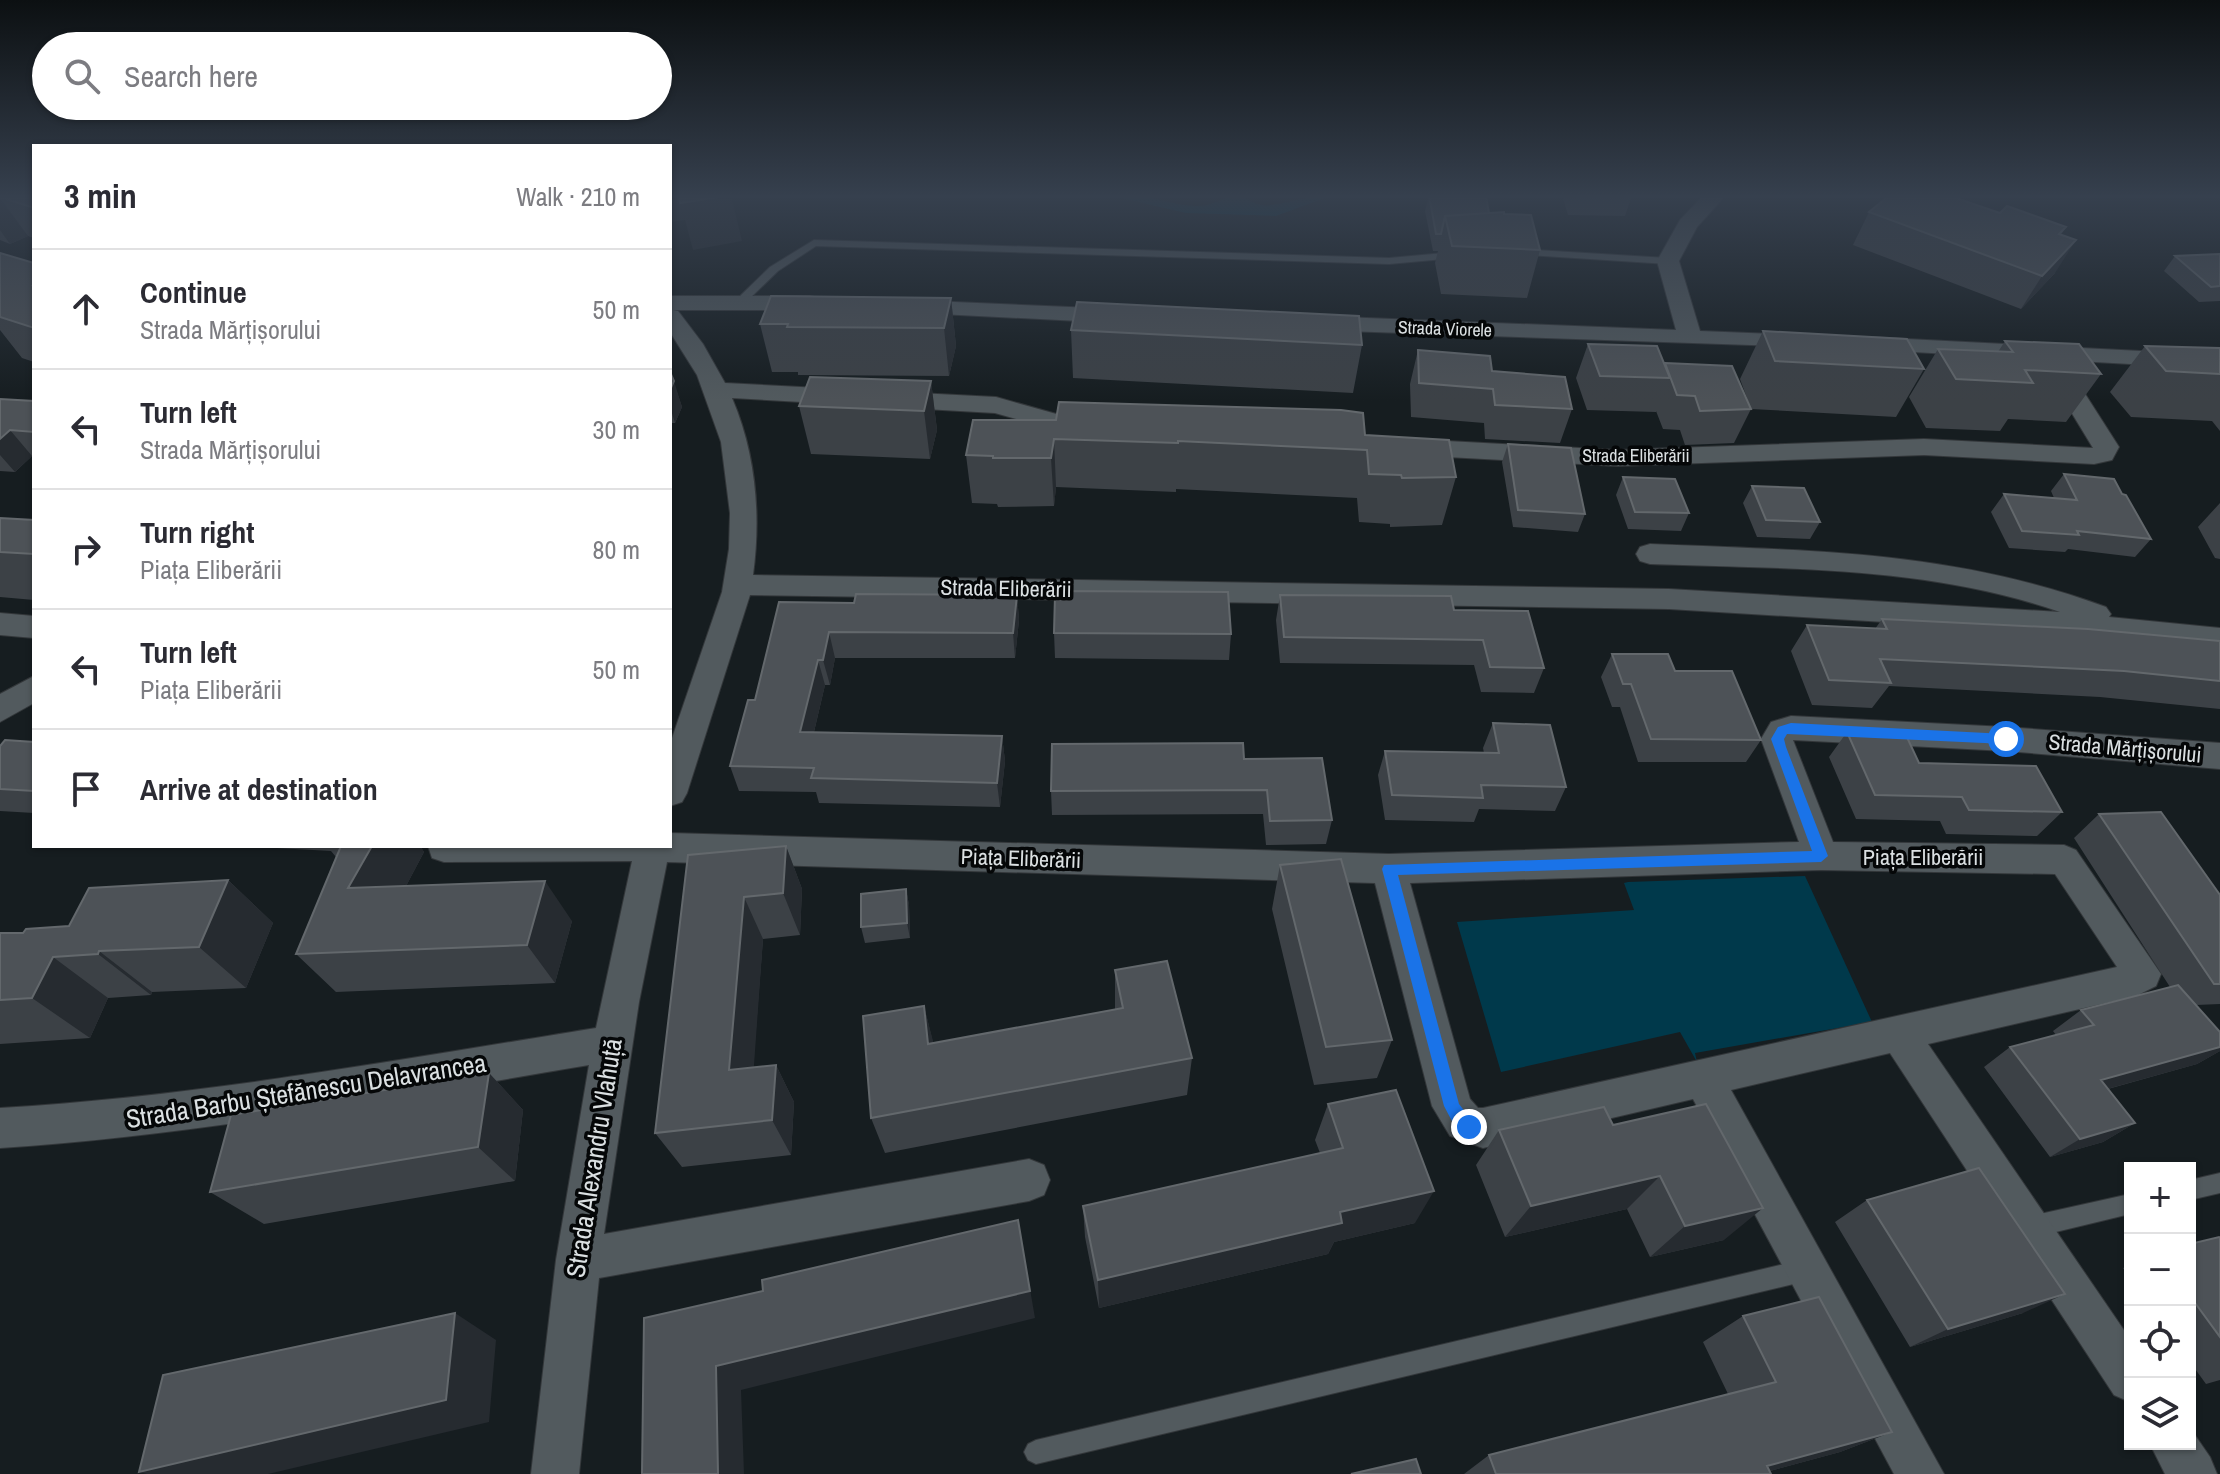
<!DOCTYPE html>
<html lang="en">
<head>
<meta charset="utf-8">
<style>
	body { margin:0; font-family:"Archivo Narrow",sans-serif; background:#f7f7f7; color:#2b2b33 }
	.controls { position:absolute; right:24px; bottom:24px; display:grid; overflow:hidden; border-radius:0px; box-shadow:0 2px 6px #0004 }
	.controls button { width:72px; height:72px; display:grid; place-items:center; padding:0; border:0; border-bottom:2px solid #e1e1e2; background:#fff; color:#2b2b33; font:40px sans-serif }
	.stop { position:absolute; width:24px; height:24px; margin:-18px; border:6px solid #1a73e8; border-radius:50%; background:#fff }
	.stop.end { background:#1a73e8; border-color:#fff; box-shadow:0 2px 8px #0008 }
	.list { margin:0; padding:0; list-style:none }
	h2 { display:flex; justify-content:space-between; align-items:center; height:104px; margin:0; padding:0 32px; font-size:34px }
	h2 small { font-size:26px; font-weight:400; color:#7c7c81 }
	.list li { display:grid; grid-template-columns:52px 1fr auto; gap:24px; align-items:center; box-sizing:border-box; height:120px; padding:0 32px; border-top:2px solid #e1e1e2 }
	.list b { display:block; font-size:30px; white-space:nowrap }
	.list p { margin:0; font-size:26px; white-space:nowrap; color:#7c7c81 }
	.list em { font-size:26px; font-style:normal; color:#7c7c81 }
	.icon { flex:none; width:44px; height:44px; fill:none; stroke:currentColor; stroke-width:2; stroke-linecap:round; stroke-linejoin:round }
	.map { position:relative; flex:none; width:2220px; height:1474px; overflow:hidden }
	.search { position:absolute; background:#fff; box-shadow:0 2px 6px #0004; left:32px; top:32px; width:640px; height:88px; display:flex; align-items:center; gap:20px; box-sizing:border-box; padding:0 28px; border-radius:44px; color:#7c7c81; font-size:30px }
	.panel { position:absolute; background:#fff; box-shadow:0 2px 6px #0004; left:32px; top:144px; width:640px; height:704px; border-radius:0px }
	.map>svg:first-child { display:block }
	.green { fill:#00394b }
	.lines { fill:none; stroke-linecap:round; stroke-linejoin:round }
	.lane-casing { stroke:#33373a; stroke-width:2 }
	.street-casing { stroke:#33373a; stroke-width:2 }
	.lane { fill:#525a5e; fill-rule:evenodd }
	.street { fill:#525a5e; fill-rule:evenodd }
	.wall { fill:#3c4146 }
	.shaded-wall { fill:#262b30 }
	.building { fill:#4d5257; stroke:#63686c; stroke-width:2 }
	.route { fill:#1a73e8 }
	.labels { text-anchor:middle; stroke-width:7; stroke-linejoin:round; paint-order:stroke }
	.far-street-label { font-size:18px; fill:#dbe0e2; stroke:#050708 }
	.street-label { font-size:22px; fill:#dbe0e2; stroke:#050708 }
	.near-street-label { font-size:26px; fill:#dbe0e2; stroke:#050708 }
</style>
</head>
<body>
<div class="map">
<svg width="2220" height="1474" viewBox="0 0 2220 1474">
	<rect width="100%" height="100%" fill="#161d20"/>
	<path class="green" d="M1139,195C1161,199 1185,209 1207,205C1217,203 1228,195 1237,195C1243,194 1255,208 1271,205C1293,202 1310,195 1333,195L1276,216L1186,213L1121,198Z
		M1805,876L1872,1022L1695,1053L1697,1062L1680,1032L1501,1072L1457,922L1634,910L1624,883L1628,882Z"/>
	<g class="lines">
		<defs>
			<path id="lane" d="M814,240L1389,258L1455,252L1460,255L1455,258L1389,264L816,246L778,271L745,303H737V299L770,267Z
				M1518,249L1668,258L1673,261L1668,264L1514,254V250Z
				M2220,1173V1193L2190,1200V1180Z
				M2130,1194V1214L2031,1238L2024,1234L2020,1227L2024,1220L2031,1216Z
				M1806,1259L1814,1262L1817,1270L1814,1278L1806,1281L1036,1464L1028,1460L1024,1452L1028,1444L1036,1440Z"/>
			<path id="street" d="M1704,195H1726L1697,227L1679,261L1700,331L1801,335L1809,337L1813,342L1809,347L1316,330L1308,328L1304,323L1308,318L1316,316L1676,330L1657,261L1680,220Z
				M670,296H810L818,298L821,303L818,308L810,310H673L678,311L703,344L725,383L996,397L1060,415L1101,419L1105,425L1101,431H1059L995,413L732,398C756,454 761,516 753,575L1669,589L2060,612C1928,566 1788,569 1650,564L1640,561L1636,554L1640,547L1650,544C1813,551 1950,550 2106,607L2111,614L2109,617L2220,628V650L2033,631L1669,609L750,595L687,793L682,802L670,806V744L722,592L729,549L730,513L721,442L697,375L670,332Z
				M908,300L1118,309L1126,311L1130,316L1126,321L1118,323L900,312L897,307L900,302Z
				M1868,337L2220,355V369L1860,349L1856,344L1860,339Z
				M2057,362L2066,364L2119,447L2112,460L2094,464L1924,455L1617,466L1410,455L1401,453L1397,447L1401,441L1410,439L1617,450L1924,439L2093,448L2045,369L2048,364Z
				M0,613L34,616V638L0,635Z
				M34,676V703L0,722V694Z
				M1791,716L2006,727L2220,743V769L2006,751L1793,740L1833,842L2064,845L2076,850L2161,974L2156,986L2136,996L1928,1044L2130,1339V1402L2114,1395L1890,1053L1731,1090L1944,1474H1894L1693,1099L1483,1148L1450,1136L1432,1106L1375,883L667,862L639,1002L604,1234L1029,1159L1044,1165L1050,1180L1044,1195L1029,1201L599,1278L579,1474H531L556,1260L589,1065C393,1098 199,1135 0,1148V1108C201,1096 398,1060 596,1028L632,861L444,862L432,858L428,846H670V833L1389,854L1799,842L1761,739L1771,722ZM1821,870L2055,874L2117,967L1483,1108H1478L1470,1099L1410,883Z
				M2190,1428L2210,1457L2217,1474H2165L2150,1444H2190Z"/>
		</defs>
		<use href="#lane" class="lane-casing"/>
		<use href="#street" class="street-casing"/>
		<use href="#lane" class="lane"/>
		<use href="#street" class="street"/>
	</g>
	<path class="wall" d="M0,195H34V238L28,236L10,244L0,240Z
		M1429,195L1489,213L1504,214L1540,250L1527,298L1441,294L1435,263L1438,251H1433L1425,211Z
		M1562,195H1632L1625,216L1568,215Z
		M1869,212L2000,213L2066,227L2061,235L2055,273L2021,309L1853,245Z
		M0,253L34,263V362L22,358L0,330Z
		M2220,254V301L2199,302L2164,271L2175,256Z
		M951,298L956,346L949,376L798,375V372H772L760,324Z
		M1071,330L1362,345L1353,393L1073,378Z
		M1763,331L1924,369L1896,417L1751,409L1740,379Z
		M2005,341L2101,374L2066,422L2008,419L2000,431L1926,428L1909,397L1938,349L1998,352Z
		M1588,344L1664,364L1751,409L1734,443L1685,445L1680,430L1663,429L1656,411V412L1587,410L1576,378Z
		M2145,346L2220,348V431L2212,421L2131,417L2110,392Z
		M1418,350L1492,371L1572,409L1560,443L1485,439L1484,423L1411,417L1410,384Z
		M670,372L682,407L675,423H670Z
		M931,381L937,430L930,459L811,454L799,406Z
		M0,399L34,401V456H32L15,472L0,471Z
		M1056,420L1365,435L1456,477L1442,525L1390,527V524L1359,522L1357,498L1176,489V492L1056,487L1054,506L998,507L997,504L972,503L966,455Z
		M1508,444L1585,514L1578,532L1513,527L1502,462Z
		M2064,474L2122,494L2151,539L2135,557L2068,549L2065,552L2009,548L1991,512L2004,494L2054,498L2051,491Z
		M1623,477L1689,513L1681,531L1628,529L1616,495Z
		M1752,486L1820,522L1810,539L1757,537L1743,503Z
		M2220,503V559L2215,558L2198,527Z
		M0,518L34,520V600L0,597Z
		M1017,595L1019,620L1015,658H835L830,685H825L814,732L1002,736L1005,761L1000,807L819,803L816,792L739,791L730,766L755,700L854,603Z
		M1280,595L1454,610L1544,668L1534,693L1481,692L1474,665L1280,663L1276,620Z
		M1882,619L2220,641V709L2100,697L1889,686L1872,708L1812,705L1791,651L1807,625L1875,629Z
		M1054,633L1231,634L1229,660L1055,658Z
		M1612,654L1761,740L1746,762H1638L1620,707H1612L1601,677Z
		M1493,723L1566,787L1555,811L1479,809L1474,822L1385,820L1378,775L1385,751L1484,753L1483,748Z
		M1847,732L1919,763L2062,812L2037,836L1946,834L1940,821L1856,819L1829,757Z
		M34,742V813L0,811V746Z
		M1244,759L1332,820L1326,844L1266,845L1263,814L1052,815L1051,791Z
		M2099,814L2220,895V1004L2196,1005L2220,1032V1051L2197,1064L2108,1089L2135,1123L2103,1142L2050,1157L1984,1067L2010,1047L2056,1035L2053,1031L2081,1010L2170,987L2074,838Z
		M242,846H420L424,852L406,886L572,921L555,983L336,992L296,954L336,857L331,851Z
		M786,846L802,889L800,935L763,939L753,1067L776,1065L794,1102L791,1155L682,1167L655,1133L688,855Z
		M1280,865L1392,1040L1377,1078L1314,1085L1272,909Z
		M228,880L273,923L246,988L152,992L151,995L108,998L90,1038L0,1044V933H23L69,926Z
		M906,889L909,905L910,938L865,943L861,927Z
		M1115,970L1192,1058L1187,1095L885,1153L871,1118L924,1006L933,1043L1115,1010Z
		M489,1073L523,1110L515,1181L264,1224L210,1192Z
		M1328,1104L1415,1223L1334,1242L1328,1254L1099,1308L1085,1237L1083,1206L1320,1153L1315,1140Z
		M1613,1125L1724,1240L1650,1257L1627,1209L1505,1237L1476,1165L1499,1130Z
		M1867,1200L2023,1313L1910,1347L1835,1222Z
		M2220,1238V1380L2206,1384L2190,1362V1244Z
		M2130,1265V1278L2123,1268Z
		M1743,1316L1892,1432L1840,1452L1770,1471L1771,1474H1464L1489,1455L1728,1394L1703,1342Z"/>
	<path class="shaded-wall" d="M670,195H731L742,241L693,250L685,220L670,222Z
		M0,198L28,236L10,244L0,230Z
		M2076,240L2055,273L2021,309L2042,276Z
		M951,298L956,346L949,376L944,328Z
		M674,381L682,407L675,423L670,407V390Z
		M931,381L937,430L930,459L924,411Z
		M10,430L32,456L15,472L0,455V439Z
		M1054,439L1056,487L1054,506L1051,458Z
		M1017,595L1019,620L1015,658L1013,633Z
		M829,632L835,658L830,685L823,660Z
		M818,660L825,685L808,757L800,732Z
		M1002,736L1005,761L1000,807L997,783Z
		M372,846H420L424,852L384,928L348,888Z
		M786,846L802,889L800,935L783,893Z
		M228,880L273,923L246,988L199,947Z
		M545,881L572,921L555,983L527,945Z
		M906,889L909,905L910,938L907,923Z
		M744,897L763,939L751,1107L729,1070Z
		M99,951L152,992L151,995L98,954Z
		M53,957L108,998L90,1038L32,998Z
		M924,1006L934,1045L928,1044Z
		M2220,1047V1051L2197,1064L2071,1099L2101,1080Z
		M776,1065L794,1102L791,1155L772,1120Z
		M489,1073L523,1110L515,1181L478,1147Z
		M2135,1123L2103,1142L2050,1157L2080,1139Z
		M1660,1176L1627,1209L1505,1237L1531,1206Z
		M1434,1191L1415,1223L1334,1242L1328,1254L1099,1308L1098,1280L1340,1212Z
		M1763,1208L1724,1240L1650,1257L1685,1226Z
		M1018,1220L1035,1318L741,1390L744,1474H718L716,1366Z
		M2065,1294L2023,1313L1910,1347L1948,1329Z
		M455,1313L496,1340L489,1422L268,1474H147L139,1472Z
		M1892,1432L1840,1452L1759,1474L1767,1466Z"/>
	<path class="building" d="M6,195H34V208L0,197Z
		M678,195H731L680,203Z
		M1429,195L1486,196L1489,213L1445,216L1441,234H1436Z
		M1890,195H1947L2000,213L2007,206L2066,227L2059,234L2076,240L2042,276L1869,212Z
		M1504,212V214L1531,215L1540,250L1452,246L1445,216Z
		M0,253L34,263V286H33L34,287V328L0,317Z
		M2220,254V286L2211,287L2175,256Z
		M771,296L951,298L944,328L787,327L788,324H760Z
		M1077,302L1359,316L1362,345L1071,330Z
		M1763,331L1907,339L1924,369L1775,361Z
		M2005,341L2079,344L2101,374L2025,370L2033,383L1956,379L1938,349L2013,352Z
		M1588,344L1657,346L1670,378L1600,376Z
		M2145,346L2220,348V374L2166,371Z
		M1418,350L1490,356L1492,371L1565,377L1572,409L1495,405L1493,389L1419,383Z
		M1665,363L1732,366L1751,409L1700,411L1695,396L1677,395Z
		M670,372L674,381L670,390Z
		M810,377L931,381L924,411L799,406Z
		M0,399L34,401L33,407H34V432L10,430L0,439Z
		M1059,402L1341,410L1363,413L1365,435L1449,440L1456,477L1402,478L1401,475L1369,474L1367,450L1178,441V443L1054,439L1051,458H993V456L966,455L973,420H1056Z
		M1508,444L1571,448L1585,514L1518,510Z
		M2064,474L2114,479L2122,494L2126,495L2151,539L2077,531L2079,535L2022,531L2004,494L2077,500Z
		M1623,477L1675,479L1689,513L1635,512Z
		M1752,486L1804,488L1820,522L1766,520Z
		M0,518L34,520V554L0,552Z
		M1061,591L1228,592L1231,634L1054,633L1055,595H1061Z
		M856,594L1017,595L1013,633L829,632L823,660H818L800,732L1002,736L997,783L811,778L814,768L730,766L748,700H755L779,602L854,603Z
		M1280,595L1451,596L1454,610L1528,611L1544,668L1490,667L1483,640L1284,637Z
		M1882,619L2088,629L2220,641V681L2124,671L1880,659L1891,683L1829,680L1807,625L1887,629Z
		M1612,654H1668L1675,671H1732L1761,740L1651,739L1631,684H1623Z
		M1493,723L1550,725L1566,787L1481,785L1483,798L1392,795L1385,751L1499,753Z
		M1847,732L1905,733L1919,763L2036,766L2062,812L1969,810L1962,797L1875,795Z
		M5,740L34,742V791L0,789V746Z
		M1243,743L1244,759L1322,758L1332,820L1270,821L1267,790L1051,791L1052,744Z
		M2161,812L2220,895V984H2214L2099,814Z
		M341,846H372L348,888L545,881L527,945L296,954Z
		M786,846L783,893L744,897L729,1070L776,1065L772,1120L655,1133L688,855Z
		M1341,859L1392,1040L1326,1047L1280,865Z
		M228,880L199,947L99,951L98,954L53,957L32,998L0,1000V933H23L26,929L69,926L89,888Z
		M906,889L907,923L861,927V894Z
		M1167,961L1192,1058L871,1118L863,1016L924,1006L928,1044L1123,1008L1115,970Z
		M2178,985L2220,1032V1047L2101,1080L2135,1123L2080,1139L2010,1047L2094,1025L2081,1010Z
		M489,1073L478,1147L210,1192L231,1115Z
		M1396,1090L1434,1191L1340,1212L1342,1223L1098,1280L1083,1206L1343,1148L1328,1104Z
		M1706,1104L1763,1208L1685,1226L1660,1176L1531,1206L1499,1130L1604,1107L1613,1125Z
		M1979,1168L2065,1294L1948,1329L1867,1200Z
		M1018,1220L1030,1291L716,1366L718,1474H642L644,1318L763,1291L762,1280Z
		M2219,1237L2220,1238V1337L2190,1296V1244Z
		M1819,1297L1892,1432L1767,1466L1771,1474H1496L1489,1455L1776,1382L1743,1316Z
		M455,1313L446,1400L139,1472L163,1375Z
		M1416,1459L1421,1474H1351Z"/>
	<linearGradient id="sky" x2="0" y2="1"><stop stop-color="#0c1012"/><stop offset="0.49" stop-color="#36404e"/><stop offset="1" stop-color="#36404e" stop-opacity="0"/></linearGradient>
	<rect width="2220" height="401" fill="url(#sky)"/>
	<path class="route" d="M1791,723L2006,734L2012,739L2006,744L1787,734L1784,739L1786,747L1828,856L1821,862L1398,875L1459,1104L1477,1127L1469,1135L1454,1125L1444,1106L1382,869L1384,865L1812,851L1771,739L1778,727Z"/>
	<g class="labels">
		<g class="far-street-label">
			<text transform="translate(1445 329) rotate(2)" y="6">Strada Viorele</text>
			<text x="1636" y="462">Strada Eliberării</text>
		</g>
		<g class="street-label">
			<text transform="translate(1006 588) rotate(1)" y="8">Strada Eliberării</text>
			<text transform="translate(2125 748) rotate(5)" y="8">Strada Mărțișorului</text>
			<text x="1923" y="865">Piața Eliberării</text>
			<text transform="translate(1021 858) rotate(2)" y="8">Piața Eliberării</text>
		</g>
		<g class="near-street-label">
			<text transform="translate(306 1091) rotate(-9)" y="9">Strada Barbu Ștefănescu Delavrancea</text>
			<text transform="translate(594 1158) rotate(-81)" y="9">Strada Alexandru Vlahuță</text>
		</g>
	</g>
</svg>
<div class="controls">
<button>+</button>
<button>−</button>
<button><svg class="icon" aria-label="locate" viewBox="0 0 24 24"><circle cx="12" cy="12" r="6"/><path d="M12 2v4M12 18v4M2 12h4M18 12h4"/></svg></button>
<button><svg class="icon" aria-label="layers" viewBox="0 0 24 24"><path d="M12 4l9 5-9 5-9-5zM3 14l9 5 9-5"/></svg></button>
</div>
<div class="stop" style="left:2006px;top:739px"></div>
<div class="stop end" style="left:1469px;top:1127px"></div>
<div class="search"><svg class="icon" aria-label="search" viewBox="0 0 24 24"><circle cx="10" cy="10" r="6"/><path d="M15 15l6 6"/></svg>Search here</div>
<section class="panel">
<h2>3 min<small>Walk · 210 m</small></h2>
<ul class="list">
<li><svg class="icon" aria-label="ahead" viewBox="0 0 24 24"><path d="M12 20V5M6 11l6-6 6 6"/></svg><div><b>Continue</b><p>Strada Mărțișorului</p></div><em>50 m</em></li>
<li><svg class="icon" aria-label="left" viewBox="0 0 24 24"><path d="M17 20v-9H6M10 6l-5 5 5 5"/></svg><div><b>Turn left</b><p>Strada Mărțișorului</p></div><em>30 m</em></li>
<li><svg class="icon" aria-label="right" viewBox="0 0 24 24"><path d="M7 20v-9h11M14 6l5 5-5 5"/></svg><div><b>Turn right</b><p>Piața Eliberării</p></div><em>80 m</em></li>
<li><svg class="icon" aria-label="left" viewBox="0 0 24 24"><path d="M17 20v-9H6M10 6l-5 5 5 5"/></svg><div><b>Turn left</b><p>Piața Eliberării</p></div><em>50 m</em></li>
<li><svg class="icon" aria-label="arrive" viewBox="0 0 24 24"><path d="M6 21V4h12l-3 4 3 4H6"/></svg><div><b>Arrive at destination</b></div></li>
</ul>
</section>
</div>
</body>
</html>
